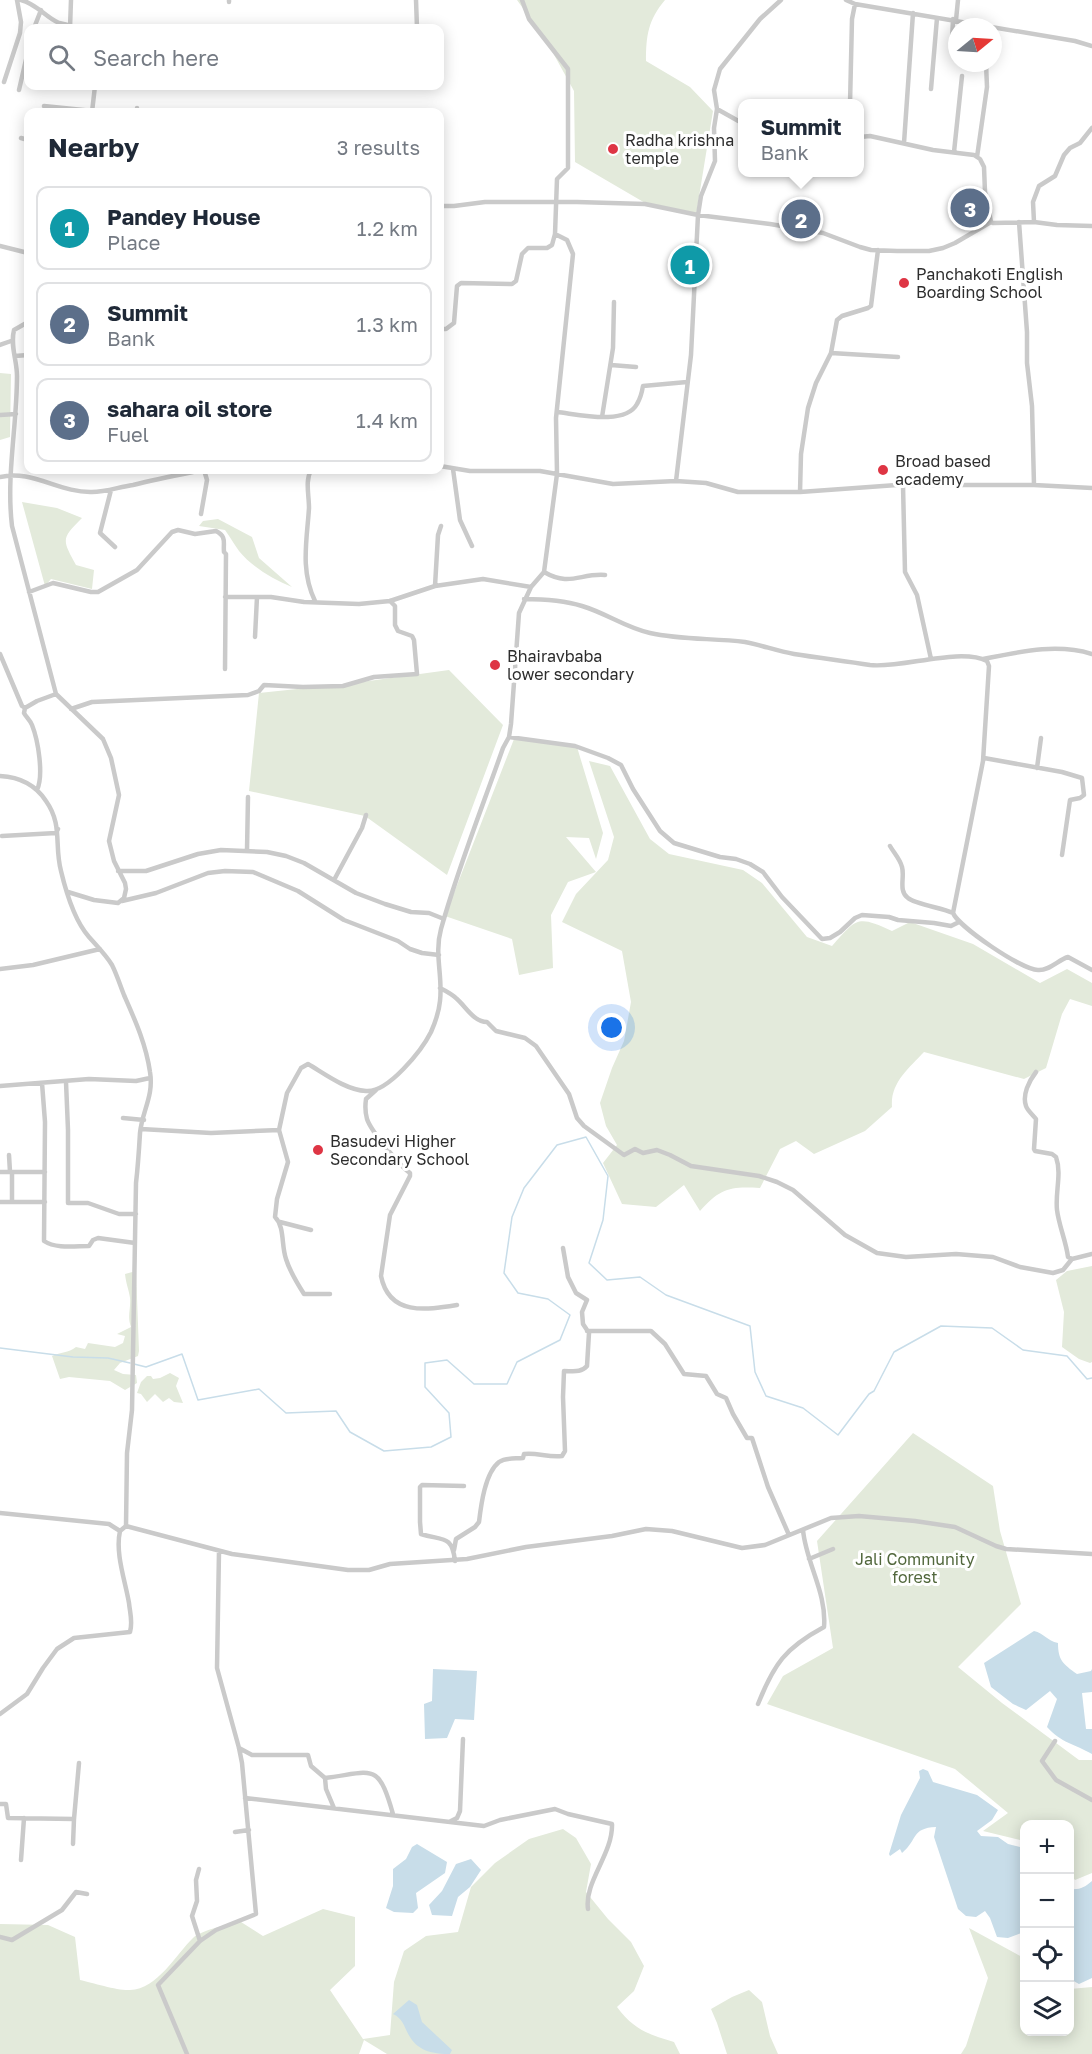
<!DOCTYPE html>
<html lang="en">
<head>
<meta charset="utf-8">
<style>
	body { margin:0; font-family:"Golos Text",sans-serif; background:#f2f2f3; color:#1f2937 }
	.controls { position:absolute; right:18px; bottom:18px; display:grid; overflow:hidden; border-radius:12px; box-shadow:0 3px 15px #0003 }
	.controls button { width:54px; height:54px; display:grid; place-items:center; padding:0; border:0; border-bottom:2px solid #e0e1e3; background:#fff; color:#1f2937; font:30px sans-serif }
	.compass { position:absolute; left:948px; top:18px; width:54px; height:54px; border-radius:50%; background:#fff; box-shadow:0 3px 15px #0003; rotate:72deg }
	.you { position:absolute; left:612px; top:1028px; width:21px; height:21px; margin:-15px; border:4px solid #fff; border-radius:50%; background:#1a73e8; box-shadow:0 0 0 9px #1a73e833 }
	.badge { display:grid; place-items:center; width:39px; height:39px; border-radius:50%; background:#111827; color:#fff; font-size:20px; font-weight:700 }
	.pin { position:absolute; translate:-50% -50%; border:3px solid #fff; box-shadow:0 2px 6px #0006 }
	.popup { position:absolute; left:738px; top:99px; width:126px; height:78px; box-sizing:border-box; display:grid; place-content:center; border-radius:12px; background:#fff; filter:drop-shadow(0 2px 4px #0005); font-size:20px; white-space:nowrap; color:#747a83 }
	.popup b { font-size:22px; color:#1f2937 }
	.popup::after { content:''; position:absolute; left:50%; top:100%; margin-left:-12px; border:12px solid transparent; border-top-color:#fff }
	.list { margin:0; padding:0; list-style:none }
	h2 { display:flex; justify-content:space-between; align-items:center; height:78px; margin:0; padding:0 24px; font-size:26px }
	h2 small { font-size:20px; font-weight:400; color:#747a83 }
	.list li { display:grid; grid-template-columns:39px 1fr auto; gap:18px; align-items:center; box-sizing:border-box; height:84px; margin:0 12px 12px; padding:0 12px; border:2px solid #e0e1e3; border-radius:12px }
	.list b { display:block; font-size:22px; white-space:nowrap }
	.list p { margin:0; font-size:20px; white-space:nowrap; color:#747a83 }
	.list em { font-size:20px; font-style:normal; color:#747a83 }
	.icon { flex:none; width:33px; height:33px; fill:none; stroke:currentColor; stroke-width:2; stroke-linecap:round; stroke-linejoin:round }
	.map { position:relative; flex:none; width:1092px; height:2054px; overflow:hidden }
	.search { position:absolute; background:#fff; box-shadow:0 3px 15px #0003; left:24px; top:24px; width:420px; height:66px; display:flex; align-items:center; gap:15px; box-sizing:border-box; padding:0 21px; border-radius:12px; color:#747a83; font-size:22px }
	.panel { position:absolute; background:#fff; box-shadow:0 3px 15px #0003; left:24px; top:108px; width:420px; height:366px; border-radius:12px }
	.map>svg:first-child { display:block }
	.green { fill:#e3eadb }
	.water { fill:#c8dde9 }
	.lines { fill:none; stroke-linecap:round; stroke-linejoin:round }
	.stream { stroke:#c8dde9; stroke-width:1.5 }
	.minor { stroke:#cacaca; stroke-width:4.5 }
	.poi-dot { fill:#de3544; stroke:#fff; stroke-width:2 }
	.labels { text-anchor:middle; stroke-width:6; stroke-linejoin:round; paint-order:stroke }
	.poi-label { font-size:16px; fill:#2d2d2d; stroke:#fff; text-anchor:start }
	.park-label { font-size:16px; fill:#51673c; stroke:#fff }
</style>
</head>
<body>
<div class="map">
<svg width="1092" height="2054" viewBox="0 0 1092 2054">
	<rect width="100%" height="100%" fill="#fff"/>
	<path class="green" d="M517,0H665C648,20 646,36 646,61L690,87L713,111L696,215L652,207L575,162L574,91L547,42Z
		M0,373L11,374L10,437L0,440Z
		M22,502L57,508L82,518C61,539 62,539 76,565L94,570L92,589L51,579L45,586Z
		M218,519L252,537L259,558L292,587C273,579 252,567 239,551C234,544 230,537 225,530L199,526L203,521Z
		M449,670L503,725L447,875L365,816L249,791L259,693L354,683Z
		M514,739L577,747L603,833L596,859L589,838L566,837L596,872L568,882L551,915L553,968L519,975L512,939L445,916Z
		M589,761L610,766L650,839L669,854L743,870L762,883L807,937L832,946C857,918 857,915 892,931L910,922L973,944L1040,983L1067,969L1092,983V1006L1070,999L1062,1014L1046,1068L1024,1079L924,1052C909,1068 890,1083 892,1107L865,1131L814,1154L796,1141L780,1149L760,1188C731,1186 720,1188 700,1211L684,1185L656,1207L622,1204L603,1163L617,1145L606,1126L600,1103L612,1068L624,1041L631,1002L622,951L562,922L576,894L608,860L614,837Z
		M1092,1266V1362L1090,1363L1079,1359L1062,1347L1064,1312L1056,1280L1067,1271Z
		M136,1271L139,1351L138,1356L120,1363L114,1370L123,1374L136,1375L137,1383L125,1390L110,1381L69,1377L60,1379L52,1356C61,1352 68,1353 76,1347L85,1349L88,1343L115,1347L123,1343L125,1336L117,1334L131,1327C127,1317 131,1308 130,1298C129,1290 126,1284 125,1274Z
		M170,1373L179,1378L176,1386L183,1403L174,1402L169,1398L163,1402L155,1394L147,1402L141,1394L137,1393L141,1382L147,1376H151L153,1379L160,1378Z
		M913,1433L993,1486L1000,1531L1021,1604L958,1667L1002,1703L1079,1760H1092V1873L1075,1880L1070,1874V1824H1024V1841L983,1831L1008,1813L955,1769L767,1704L783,1676L833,1648L817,1541Z
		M563,1829L576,1838L591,1864L586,1892L608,1919L631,1942L644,1966L634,1991L617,2007C634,2030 648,2034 674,2042L680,2054H387L364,2040L359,2054H0V1924L48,1925L75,1937L80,1980C93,1983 119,1991 130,1990C158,1989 176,1954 193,1938C203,1929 228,1925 241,1922L263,1936L323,1909L355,1917V1966L330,1990L363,2039L390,2035L394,1982L404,1951L426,1936L458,1932L471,1887L495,1863L529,1839Z
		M969,1928L1024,1958V2032H1070V1989L1092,1987V2054H961L966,2046L988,1978Z
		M749,1990L762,2002L770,2036L778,2054H727L717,2023L711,2009L732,1997Z"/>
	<path class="water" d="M1034,1631C1044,1633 1047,1641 1058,1643C1058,1660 1063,1664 1077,1674L1091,1671L1092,1669V1692L1082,1693L1086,1729H1092V1754C1075,1744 1061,1743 1047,1727L1057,1699L1050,1691L1026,1710L1013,1704L991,1687L984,1663Z
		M433,1669L477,1671L474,1720L455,1719L447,1738L425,1739L424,1704L432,1701Z
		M923,1769L928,1771L933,1782L977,1795L998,1810L992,1820L977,1831L981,1836L998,1837L1008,1844L1024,1848V1932L1008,1938L997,1937L990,1918L985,1911L976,1917L966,1916L958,1909L934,1837L936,1827C911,1828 918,1840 902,1853L900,1849L890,1856L889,1854L901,1815L920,1778L919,1771Z
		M417,1844L447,1862L445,1873L416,1893L418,1908L413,1913L394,1912L386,1908L393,1886V1869L406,1859L412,1847Z
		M471,1859L481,1870L470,1887L458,1897L452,1916L432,1915L429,1905L442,1891L456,1864Z
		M1092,1881V1978L1079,1984L1070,1979V1889C1080,1890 1085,1887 1092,1881Z
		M409,2000L417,2005L422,2022L452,2050L450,2054C435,2054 419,2052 410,2037C404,2028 404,2019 393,2014Z"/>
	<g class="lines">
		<path class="stream" d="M0,1348L73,1357L108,1358L130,1363
			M134,1364L146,1367L182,1354L198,1400L259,1389L286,1413L336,1411L350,1432L384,1451L431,1447L451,1437L449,1413L425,1387V1363L447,1360L474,1384H507L517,1362L560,1340L570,1315L548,1299L518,1293L504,1273L512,1217L524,1188L557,1145L586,1137L608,1176L603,1220L589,1263L607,1280L640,1277L666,1295L750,1326L755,1372L766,1396L803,1408L838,1435L869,1394L874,1391L894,1352L941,1326L992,1328L1023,1350L1067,1356L1087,1379L1092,1378"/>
		<path class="minor" d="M21,0C37,4 45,17 59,23C62,24 66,24 69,26L71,28
			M416,0L417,28
			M846,0L855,4L1075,41L1092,46
			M229,2V0
			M953,19L952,41L957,47
			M956,20L958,0
			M34,28L41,10
			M70,28L71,0
			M4,82L20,33L21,22L17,0
			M931,89L937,18
			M19,90L28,51
			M850,104L852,19L855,4
			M44,106L93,111
			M717,109L742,123
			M92,112L95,86
			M137,112V108
			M860,137L870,136L933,150L974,155L980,159L984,167L985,192L991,222
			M21,138L28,140
			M904,143L913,13
			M954,152L962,76
			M977,157L987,87L986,63
			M440,206H454L485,202H577L645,204L698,215L770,224L823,233L860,247L871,250L897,251H929L943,248L955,243L991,222L993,223L1034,222L1057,225L1092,226
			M1019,222L1027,332V363L1032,406L1034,485
			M1034,222L1033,202L1039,186L1055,176L1064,155L1070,148L1080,143L1092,128
			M0,246L28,253
			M28,322L14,330C10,346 17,360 17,376C17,426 6,476 12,526L56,694L103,739L111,758L119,795L109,841L114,861L125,883L126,889L124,898L118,903L94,900L68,892
			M440,329H446L454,323L457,286L461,283L512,284L516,281L522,254L528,248H547L552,245L555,234L557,179L568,168V69L529,19L522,0
			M0,345L11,341
			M831,353L898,357
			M15,356L28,355
			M611,365L636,367
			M557,412C577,414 625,426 637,404C640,399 642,392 643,386L687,382
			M0,415L16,414
			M602,417L613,348L614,302
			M440,466L470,471H540L613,484L676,481L706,483L738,492H800L897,485H1034L1092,488
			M453,469L460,520L472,546
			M309,470H334
			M311,470C305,481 309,495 309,508C307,540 300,570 315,601
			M0,477C31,469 60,493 92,492C106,492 119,487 133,485C153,480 173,476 193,472L198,470
			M676,481L691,355L698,215L701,196L715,161L714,128L717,109L714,90L720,69L760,19L781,0
			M903,485L905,572L917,595L931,659
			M111,490L100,533L115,547
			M800,492L801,454L808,408L816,383L831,353L837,320L842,316L868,308L871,306L878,250
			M201,514L207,480L204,470
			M544,572C570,587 580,573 605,575
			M435,586L438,535L441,526
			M29,592L53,583L91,592H98L137,570L172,532L178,530L195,534L216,531C227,537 223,542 224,552L226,554L225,669
			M225,597H271L304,602L359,604L390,601L435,586L483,579L531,587
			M524,599C544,599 563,600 582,606C606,613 626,628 650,633C681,640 713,638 745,642C761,645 777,651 794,654C819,658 845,661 870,665C901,669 959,647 987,661L989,666L983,761L953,913C959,927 1022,970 1038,970C1049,971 1058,960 1068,957L1092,970
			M255,637L257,597
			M0,654L22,706L25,708L37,701L56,694
			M983,659C1019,652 1056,643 1092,654
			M25,708L24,713C26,717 30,720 32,725C38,740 44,775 37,790
			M71,709L92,702L248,695L259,691L264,685L303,687L343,686L374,677L417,674L414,640L412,636L398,631L395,625V606L390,601
			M509,737L575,746L608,758L621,765L633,789L660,831L674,843L720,857L736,859L750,864L763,872L782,897L822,939L830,938L840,932L855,918L862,915L889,917L898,920L934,923L951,926L959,922
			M984,758L1062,772L1082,778L1084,795L1080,798L1070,800L1062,855
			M1037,768L1041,738
			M0,776C19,777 35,784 46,801C63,825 54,845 61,871C66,892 74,920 89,937C97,946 106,955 112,965C117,975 120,985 124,995C135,1020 146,1044 150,1072C154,1096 142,1111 140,1133C139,1150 138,1166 136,1183L132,1410L127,1453L126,1526
			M2,836L56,833L58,829
			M890,846C894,853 900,859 902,867C905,877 898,891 908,898C915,904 942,908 953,913
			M247,850L248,797
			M118,871H146L198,854L221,850L267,852L286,856L304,863L356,893L385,904L411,912L429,913L444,919
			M334,880L362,828L366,815
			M122,901L156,893L208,873L225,871L253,872L298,891L344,920L398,941L410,949L422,953L439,955
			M0,969L33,965L100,949
			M440,988C446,991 452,994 457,999C466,1007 474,1022 487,1022L496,1031L525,1038L536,1046L569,1094L577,1118L584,1126L624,1155L635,1149L643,1153L657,1150L670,1155L691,1166L759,1176L777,1182L793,1190L845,1235L877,1253L906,1257L956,1254L993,1257L1020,1267L1053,1273L1063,1270L1072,1259L1092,1254
			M1036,1072C1029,1081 1022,1095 1026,1106C1027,1110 1033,1115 1036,1119L1034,1149L1035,1151L1052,1154L1056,1157C1062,1174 1055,1192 1057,1210C1059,1226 1066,1241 1068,1257L1072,1259
			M66,1082L68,1130V1203H88L119,1214H136
			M42,1083L45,1122L44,1241C56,1249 75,1246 89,1246L93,1240L98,1238L135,1243
			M0,1086L89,1079L136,1081L150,1078
			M376,1090L366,1099C365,1106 365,1112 367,1119C371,1131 399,1165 410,1173V1176L390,1215L381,1276C389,1316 426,1310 457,1305
			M123,1118L144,1120
			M141,1129L211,1133L279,1130L287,1093L301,1068L308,1064C325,1074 346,1090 366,1091C388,1093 422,1050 431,1032C435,1023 439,1011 440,1001C443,976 434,954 441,929C458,868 482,808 503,748L509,737L511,724L519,613L531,587L544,572L557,474L556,418L573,254L567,240L555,234
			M279,1130L288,1162L277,1199L275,1217C285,1227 281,1245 286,1259C290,1272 297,1283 304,1294H330
			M9,1155L10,1172
			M0,1172H45
			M0,1202H45
			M12,1202V1172
			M280,1222L311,1230
			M587,1331H651L665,1344L684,1374L706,1376L717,1394L726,1398L733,1414L747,1438H752L768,1487L789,1535
			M0,1513L109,1524L120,1531
			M454,1550L456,1539L475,1527L479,1522C481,1505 485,1473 499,1462C506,1457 516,1459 523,1458L524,1454C536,1452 549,1458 562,1456L565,1451L563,1397L564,1371C573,1371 581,1373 587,1366L589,1333L583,1324L582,1312L587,1300L576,1293L568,1277L563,1248
			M809,1559L833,1549
			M455,1561C452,1534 442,1541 421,1534L420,1522V1487L422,1485L464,1486
			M758,1704C774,1664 785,1648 824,1627C827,1593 806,1563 803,1530
			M0,1714L27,1694L43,1668L57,1649L74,1638L130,1632C133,1622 130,1613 129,1603C125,1580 115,1553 120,1531L126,1526L232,1554L348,1570H369L390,1564L467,1559L526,1547L612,1536L646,1529L672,1531L742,1548L765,1545L831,1518L859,1516L915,1521L955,1527L996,1546L1006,1549L1092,1554
			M1055,1741L1042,1761L1056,1780L1092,1800
			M239,1748L252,1755H308L311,1766L325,1778C373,1772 378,1761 393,1814
			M325,1778L326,1789L334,1808
			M245,1798L484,1826L500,1820L555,1809L568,1814L612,1824C613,1854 584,1882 588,1909
			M0,1804H6L8,1818L74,1819L73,1844
			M74,1819L79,1763
			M451,1821L457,1818L460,1811L463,1739
			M235,1832L249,1830
			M21,1860L24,1818
			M199,1869L196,1880L197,1901L192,1916L200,1941
			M0,1937L12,1940L62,1910L76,1892L87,1894
			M187,2054L158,1985L200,1941L216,1930L256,1914L242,1763L239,1748L217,1668L219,1551"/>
	</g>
	<g class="poi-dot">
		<circle cx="613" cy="149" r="6"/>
		<circle cx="904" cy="283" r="6"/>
		<circle cx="883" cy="470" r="6"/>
		<circle cx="495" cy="665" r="6"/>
		<circle cx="318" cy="1150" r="6"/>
	</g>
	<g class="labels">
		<g class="poi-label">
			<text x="625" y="146">Radha krishna<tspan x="625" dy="18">temple</tspan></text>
			<text x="916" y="280">Panchakoti English<tspan x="916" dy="18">Boarding School</tspan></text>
			<text x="895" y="467">Broad based<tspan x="895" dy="18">academy</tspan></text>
			<text x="507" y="662">Bhairavbaba<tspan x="507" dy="18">lower secondary</tspan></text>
			<text x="330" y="1147">Basudevi Higher<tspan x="330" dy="18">Secondary School</tspan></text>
		</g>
		<g class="park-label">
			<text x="915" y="1565">Jali Community<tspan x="915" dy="18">forest</tspan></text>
		</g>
	</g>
</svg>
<div class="controls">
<button>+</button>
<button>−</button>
<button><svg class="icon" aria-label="locate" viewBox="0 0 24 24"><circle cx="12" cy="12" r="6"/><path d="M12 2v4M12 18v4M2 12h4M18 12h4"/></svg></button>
<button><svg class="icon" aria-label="layers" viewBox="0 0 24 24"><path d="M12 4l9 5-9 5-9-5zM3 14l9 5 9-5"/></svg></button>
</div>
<svg class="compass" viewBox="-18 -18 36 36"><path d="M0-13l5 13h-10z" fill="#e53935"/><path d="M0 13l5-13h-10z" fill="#747a83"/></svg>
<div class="you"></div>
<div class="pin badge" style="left:690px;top:265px;background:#0f9aa8">1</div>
<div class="pin badge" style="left:801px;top:219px;background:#5c6f8a">2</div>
<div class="popup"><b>Summit</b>Bank</div>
<div class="pin badge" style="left:970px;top:208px;background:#5c6f8a">3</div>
<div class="search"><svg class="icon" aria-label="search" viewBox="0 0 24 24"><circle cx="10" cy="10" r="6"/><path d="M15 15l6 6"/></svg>Search here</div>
<section class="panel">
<h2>Nearby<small>3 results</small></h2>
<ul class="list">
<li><span class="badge" style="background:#0f9aa8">1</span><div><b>Pandey House</b><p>Place</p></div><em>1.2 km</em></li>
<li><span class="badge" style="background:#5c6f8a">2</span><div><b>Summit</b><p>Bank</p></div><em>1.3 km</em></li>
<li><span class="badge" style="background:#5c6f8a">3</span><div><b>sahara oil store</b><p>Fuel</p></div><em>1.4 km</em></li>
</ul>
</section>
</div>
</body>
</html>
